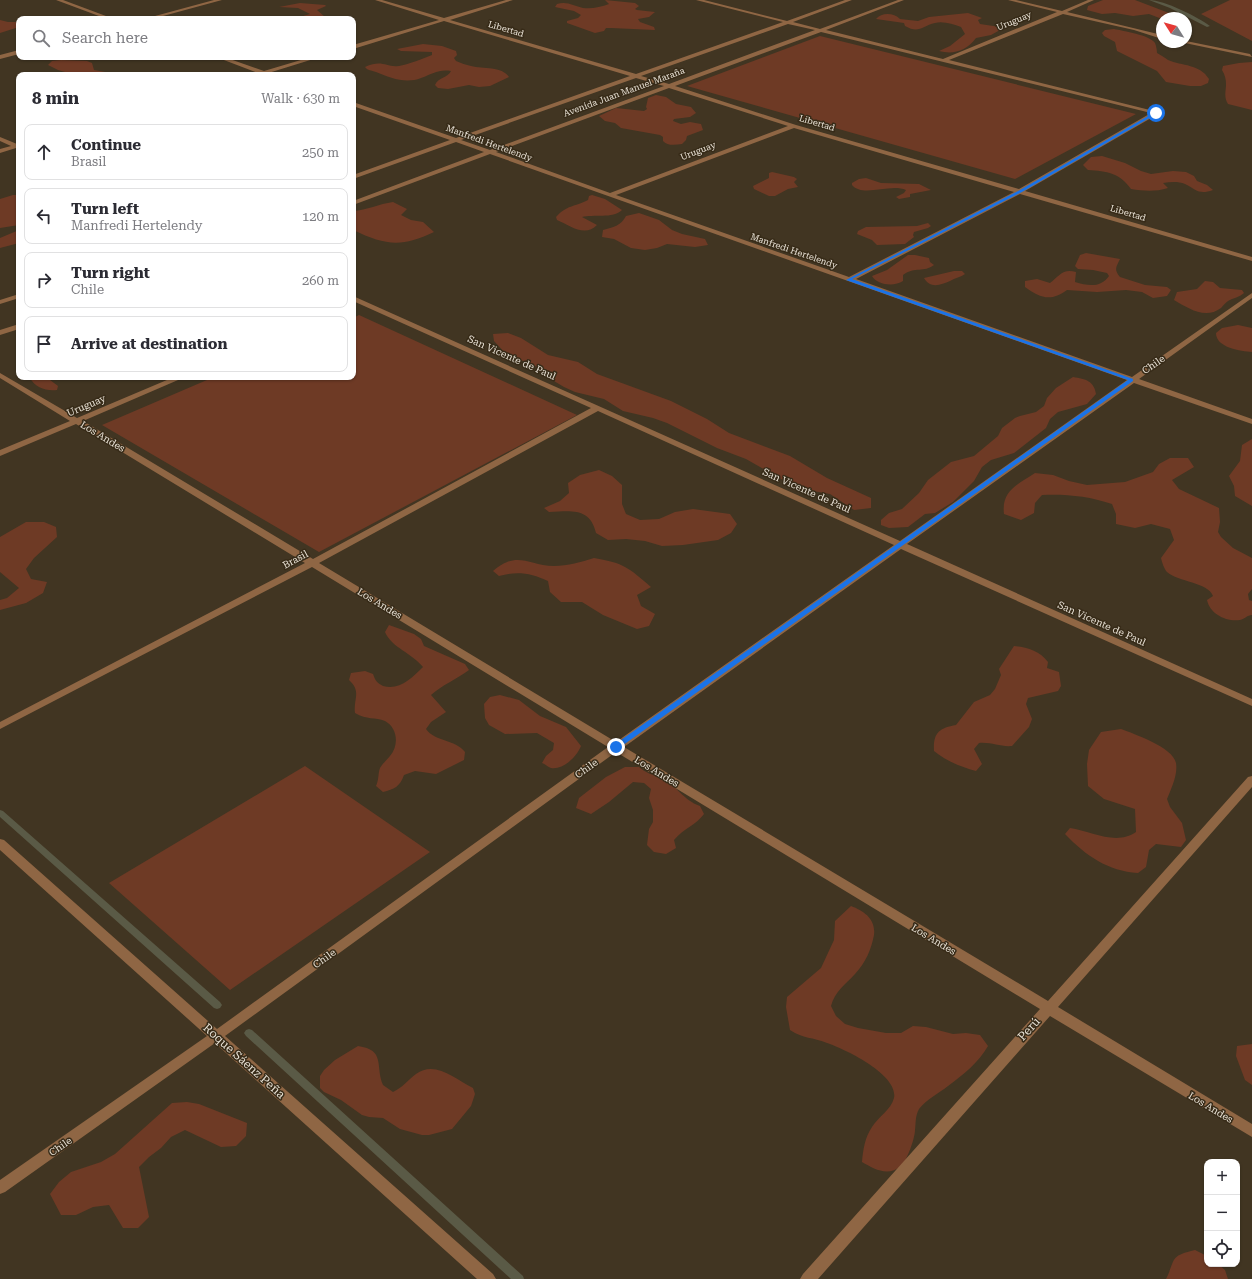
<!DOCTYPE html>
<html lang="en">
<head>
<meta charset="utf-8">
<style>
	body { margin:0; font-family:"Roboto Serif",serif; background:#f2f2f3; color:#2b2b33 }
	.controls { position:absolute; right:12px; bottom:12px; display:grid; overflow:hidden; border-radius:8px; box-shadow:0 1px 3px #0004 }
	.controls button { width:36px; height:36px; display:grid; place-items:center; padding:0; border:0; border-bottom:1px solid #e1e1e2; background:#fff; color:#2b2b33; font:20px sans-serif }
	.compass { position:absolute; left:1156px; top:12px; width:36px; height:36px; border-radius:50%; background:#fff; box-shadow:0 1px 3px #0004; rotate:307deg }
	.stop { position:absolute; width:12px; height:12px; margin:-9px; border:3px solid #1a73e8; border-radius:50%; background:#fff }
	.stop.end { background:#1a73e8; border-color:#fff; box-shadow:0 1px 4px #0008 }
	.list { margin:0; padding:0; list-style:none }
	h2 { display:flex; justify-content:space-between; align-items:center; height:52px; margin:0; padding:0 16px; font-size:17px }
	h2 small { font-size:13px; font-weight:400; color:#7c7c81 }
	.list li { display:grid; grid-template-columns:26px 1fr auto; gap:12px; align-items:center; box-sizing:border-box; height:56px; margin:0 8px 8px; padding:0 8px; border:1px solid #e1e1e2; border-radius:8px }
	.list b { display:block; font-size:15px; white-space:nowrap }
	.list p { margin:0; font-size:13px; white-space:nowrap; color:#7c7c81 }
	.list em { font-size:13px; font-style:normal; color:#7c7c81 }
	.icon { flex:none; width:22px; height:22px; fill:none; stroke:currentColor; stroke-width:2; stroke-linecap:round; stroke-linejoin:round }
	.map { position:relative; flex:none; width:1252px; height:1279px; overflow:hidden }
	.search { position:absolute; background:#fff; box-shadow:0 1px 3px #0004; left:16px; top:16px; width:340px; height:44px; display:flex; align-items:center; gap:10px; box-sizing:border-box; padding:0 14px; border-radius:8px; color:#7c7c81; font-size:15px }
	.panel { position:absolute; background:#fff; box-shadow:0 1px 3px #0004; left:16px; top:72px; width:340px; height:308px; border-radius:8px }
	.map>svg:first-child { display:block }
	.green { fill:#6e3a25 }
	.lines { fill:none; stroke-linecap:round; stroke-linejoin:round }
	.stream { fill:#5a5a46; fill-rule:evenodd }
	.minor { fill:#8f6644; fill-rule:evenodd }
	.route { fill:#1a73e8 }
	.labels { text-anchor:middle; stroke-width:3; stroke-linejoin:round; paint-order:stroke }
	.far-street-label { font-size:9px; fill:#e9e2d6; stroke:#372b18 }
	.street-label { font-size:10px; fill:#e9e2d6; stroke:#372b18 }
	.near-street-label { font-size:12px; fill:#e9e2d6; stroke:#372b18 }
</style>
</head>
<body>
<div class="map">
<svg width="1252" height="1279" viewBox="0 0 1252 1279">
	<rect width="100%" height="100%" fill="#413522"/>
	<path class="green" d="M605,0L635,3L639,6L635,9L637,10L655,12L649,17L638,19L640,22L654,27L655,30L611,28H606L604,31L595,33L567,23V21L578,18L581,15L574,11L555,7L557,4C567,1 574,6 583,8C592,9 601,7 609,4Z
		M1103,0H1135L1182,18H1162V19L1149,14L1133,16L1115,13L1102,14L1087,10L1088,6Z
		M1230,0H1252V41L1201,14Z
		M300,3L325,5L326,6L317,10L325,17L351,19H293L310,14L298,8L279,7Z
		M968,13L982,18L978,20L980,24L1000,27V30L991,35L976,38C966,51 953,55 939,51L950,46L965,34L961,27C953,24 943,21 935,23C922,26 919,34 905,26L904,23L876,19C882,12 894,13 900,19L918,21L929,17Z
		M0,20L8,22H19V27L0,33Z
		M1114,29C1123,31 1150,35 1155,43C1156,45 1157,50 1157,53C1161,55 1165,58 1168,60C1182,66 1200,64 1209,79L1208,83L1201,86H1190L1166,82L1157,71L1117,51L1115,42L1104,36L1102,33L1105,30Z
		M820,36L1136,114L1015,179L687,86Z
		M423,44L442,46L456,51L457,55L454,58L456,61C461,63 466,65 471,66C483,69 502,66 509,77L490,86L479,87L469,85L448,89L438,88L435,85C438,77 448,78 451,71C438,69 433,74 421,78C406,84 390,78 376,72C371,70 368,71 365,67C383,59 386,68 399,66C407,65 425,58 432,55V52L401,51L397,49Z
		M61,60L87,61L92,63L94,70L122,75H63L65,72L58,70L48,65L52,61Z
		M1252,62V110L1228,104C1221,93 1231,85 1222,70L1223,66L1239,63Z
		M656,95L666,97L676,104L691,107L696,113L690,117L674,119L673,121L681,124L690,122L701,124L703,130L687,136L686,140L682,144C675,145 667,146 663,141V137L660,135L621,128L615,123L605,121L599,116L616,108L644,111L647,109L646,107L648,98Z
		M1102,156L1125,163L1141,171L1151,174L1173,171L1186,172L1194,176L1197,181L1207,185L1213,190C1199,195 1197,190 1185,184C1178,181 1170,182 1163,183L1168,188C1155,192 1144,191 1131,189C1120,173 1107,171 1088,170L1083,165L1091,157Z
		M772,172L794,177L797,179L794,182L798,187L788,189L775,196H769L754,189L753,186L769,178V173Z
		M866,178L881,183L919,184L931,190L910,194V197L899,199L896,197L904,193L906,190C890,183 863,198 852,185V183L859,179Z
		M13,195H19V225L0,228V199Z
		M592,195L605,199L622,210C613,219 593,214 582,217L597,225C585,238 569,225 557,220L556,217C567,205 574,207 588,200L589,196Z
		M393,202L407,209L401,215L411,220L423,222L434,232C401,248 385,245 353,230V211C367,210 379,204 393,202Z
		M639,213L659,220L672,230L682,234L705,239L708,245L695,247L667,244L657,248L645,250L631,248L614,239L602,237L603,230C613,227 621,226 626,216Z
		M928,223L931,226L928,228L914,232L913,235L914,237L905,244L877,245L872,240L857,234L858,231L866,227L917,226Z
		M19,230V243L0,248V238Z
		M1086,253L1120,259C1117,266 1113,269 1120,277L1145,285L1167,287L1171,290L1167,296L1153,298L1142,292L1126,290L1097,292L1067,290C1051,302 1040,298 1025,287V281L1037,279L1050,283C1059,276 1063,268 1076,272L1075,282C1088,286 1101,288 1109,276L1107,273L1093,270L1078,269L1075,266L1080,255Z
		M908,255H915L929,258L930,262L934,265C924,273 915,266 903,275V281C894,287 877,285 872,276L887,270Z
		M954,271H962L965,274C961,277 955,278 950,281C941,285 930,289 924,278Z
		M1205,281L1213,282L1220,288L1242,290L1244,293C1240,297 1233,298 1228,301C1225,303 1223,306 1221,308C1205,320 1188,308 1174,300L1177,292L1197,289Z
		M359,315L577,415L319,552L102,425L214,377H353V318Z
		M1238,325L1252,328V352C1241,351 1216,348 1216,333L1222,328Z
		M508,333L521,338L548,355L578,362L597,374L671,401L707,419L729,433L790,456L827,478L871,498V508L854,510L830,494L813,491L783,480L746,459L717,448L667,423L653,418L623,411L604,399L575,392L564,387L554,381L549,373L540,368L506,354L494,341L493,334Z
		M29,377H46L58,386L57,390C45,391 36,388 29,377Z
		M1073,377C1086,379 1094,381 1096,394L1087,404L1058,412L1050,419L1046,428L1014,453L991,460L982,467L974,481L953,502L935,513L925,514L908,527L889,528L881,525V520L889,513L902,509L919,493L928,480L951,462L974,456L998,436L1002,428L1015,418L1020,416L1036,412L1044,406L1047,398L1056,388Z
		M1252,439V506L1235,496L1234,486L1229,476L1240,461L1242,445Z
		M1170,458H1188L1194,467L1172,480L1179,489L1219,508L1220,522L1218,532L1221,537L1233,548L1252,558V589L1248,594L1249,600L1252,601V615C1247,615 1245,619 1240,620C1226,622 1210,614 1207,600L1213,596C1208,582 1178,582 1167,572C1164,569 1162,562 1161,558L1174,540L1170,529L1151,524L1135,528L1116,524V514L1112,504C1088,496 1066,494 1042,495L1035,503L1034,513L1021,520L1004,514C1001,490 1019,484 1035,473L1053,475L1069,481L1087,485L1125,482L1153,472L1159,464Z
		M599,470L612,476L622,485V504L626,514L640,520L659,519L675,512L693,509L730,514L737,524L731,533L718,540L683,545L662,546L645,541L626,539L608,540L596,533C590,507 571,511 549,512L544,508L560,501L569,493L568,483L580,475Z
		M26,522H44L56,527L57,537L34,558L26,569L31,579L47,582L43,593L26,603L0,610V600L7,598L19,588L0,572V537Z
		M594,558C624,563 629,568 651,587L637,595L641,606L655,614L649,626L637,629L603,615L582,602H561L550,592L548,581C531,573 517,571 499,576L493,571C517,550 527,565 554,566C568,566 581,562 594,558Z
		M389,625L414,634L421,639L424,646L465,664L469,670C457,679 442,685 431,695L446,712L431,722L426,729C435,742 455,739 465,752L464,760L436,774L415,771L404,775C400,787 394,789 383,792L376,786C379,780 378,773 380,768C383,763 386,761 390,756C399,746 398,728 385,721C375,717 367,720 355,713C353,699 362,692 349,680L351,673L365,671L373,674C375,680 377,683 383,686C399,691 412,678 423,667C412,653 392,648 385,632Z
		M1014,646C1027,647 1040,651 1048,662L1047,668L1059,672L1061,686L1058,691L1028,698L1026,704L1032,719L1029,727L1012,746C1000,747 992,742 979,743L974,749L982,764L976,771C961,767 946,761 934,751C933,733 939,728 956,725L974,702L990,695L995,689L1001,675L999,669Z
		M500,695L519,700L540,716L566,727L581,746C577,756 564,770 551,768C548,767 545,764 542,763L546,756L553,750L554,743L537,733L505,734L489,725L485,718L484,704L490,697Z
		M1121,729C1134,734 1173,747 1176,763C1178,775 1171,789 1167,799L1170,807L1182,823L1186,840L1181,847L1156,844L1149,850L1146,867L1138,873C1108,871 1086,856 1065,834L1070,828C1091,831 1116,846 1136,832L1135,809L1104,799L1088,786L1087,764L1089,750L1101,732Z
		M305,766L430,852L230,990L109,883Z
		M625,767H639C645,773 654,775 662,778C677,786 683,800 700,806L704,814C696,825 683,829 674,840L676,848L666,854L654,852L647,845L649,829L653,822V810L649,798L651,789L644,783L633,782L609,802L591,814L576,808L579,798L606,777Z
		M851,906C864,911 876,919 874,935C871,950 866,962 855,974C845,985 835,991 831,1006L836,1016L845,1024L858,1028L886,1033H901L913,1026L926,1027L953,1034L966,1033L980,1035L988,1046C979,1062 963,1075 948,1086C939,1093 926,1100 919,1109C915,1117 916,1122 915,1130C915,1138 907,1161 901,1166C888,1177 874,1169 862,1162C863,1150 865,1137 872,1127C878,1117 891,1110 894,1098C899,1075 845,1049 827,1043C812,1037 804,1039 790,1030L786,1007L787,997L821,968L834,940L835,921Z
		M1252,1044V1085L1245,1080L1236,1056L1237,1046Z
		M358,1046C386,1050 375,1066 383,1085L393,1092C402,1088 408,1080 416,1074C435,1060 455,1079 473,1088L475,1094L471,1106L452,1129L429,1135H422L400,1129L383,1118L369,1117L362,1115L341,1100L324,1092L320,1088V1076L324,1070L335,1060Z
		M187,1102L199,1104L247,1123L246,1136L236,1146L221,1147L185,1130L171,1137L161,1148L149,1157L139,1167L149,1217L138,1228H123L109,1205L93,1207L76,1215H61L50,1194L59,1182L71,1172L101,1162L115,1154L172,1103Z
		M1195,1250L1207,1256V1264H1218L1225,1270L1228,1279H1166C1176,1259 1169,1256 1195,1250Z"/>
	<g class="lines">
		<path class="stream" d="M1149,0C1164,0 1198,17 1210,26L1207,27L1170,8Z
			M0,810L3,811L220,1002L222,1005L220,1008L217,1009L214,1008L0,817Z
			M249,1029L252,1030L523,1276L524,1279H511L246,1036L244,1033L246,1030Z"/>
		<path class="minor" d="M56,0H63L114,19H107Z
			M214,0H222L152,19H144Z
			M375,0H382L444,18L506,0H513L450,20L636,74L783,22L696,0H704L787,21L845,0H852L793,22L820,29L898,0H904L826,30L943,59L1057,12L1008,0H1016L1062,11L1088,0H1094L1067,12L1162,35V39L1134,30L1063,14L949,60L1158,112V114L1025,191L1252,257V261L1020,194L856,279L1132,377L1252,293V298L1139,379L1252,419V424L1134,383L907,544L1252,699V706L901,549L624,747L1048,1001L1248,777L1252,776V787L1058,1007L1252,1124V1137L1050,1016L818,1279H800L803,1274L1040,1009L616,752L225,1036L493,1274L496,1279H477L215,1043L5,1192L0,1194V1180L207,1036L0,850V839L4,840L217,1029L608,747L312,567L0,729V722L305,563L76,424L0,456V450L70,421L0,378V373L77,418L174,377H185L83,421L313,559L591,408L353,301V296L900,541L1127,380L490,154L353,205V201L484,152L456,142L353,179V175L450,140L353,106V102L456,138L630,76L444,21L353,49V45L439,20ZM788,24L815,30L669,84L641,76ZM821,32L1151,113L1019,189L796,125L675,86ZM636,78L664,86L490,150L461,140ZM669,88L788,126L610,193L496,152ZM794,128L1014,192L849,277L616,195ZM598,411L894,545L616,742L319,563Z
			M1186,41L1250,54L1252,57L1180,42Z
			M19,50V54L0,59V55Z
			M216,57H224L264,71L311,57H320L262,75H253L258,73Z
			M0,137L17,144L19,143V149L16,148L0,153V149L11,146L0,141Z
			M19,294V298L0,304V300Z
			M19,324V329L0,335V330Z"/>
	</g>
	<path class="route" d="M1155,112L1158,113L1022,192L852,279L1133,379V381L619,748H614V745L1128,380L846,280L1020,190Z"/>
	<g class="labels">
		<g class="far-street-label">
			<text transform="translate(1014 21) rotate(-22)" y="3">Uruguay</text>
			<text transform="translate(506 29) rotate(16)" y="3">Libertad</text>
			<text transform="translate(624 92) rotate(-20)" y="3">Avenida Juan Manuel Maraña</text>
			<text transform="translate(817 123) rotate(16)" y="3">Libertad</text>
			<text transform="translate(489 143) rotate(20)" y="3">Manfredi Hertelendy</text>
			<text transform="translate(698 151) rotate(-21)" y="3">Uruguay</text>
			<text transform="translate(1128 213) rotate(16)" y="3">Libertad</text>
			<text transform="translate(794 251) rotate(19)" y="3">Manfredi Hertelendy</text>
		</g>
		<g class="street-label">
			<text transform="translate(512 357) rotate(24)" y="4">San Vicente de Paul</text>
			<text transform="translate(1153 364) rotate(-35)" y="4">Chile</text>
			<text transform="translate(86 405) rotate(-23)" y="4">Uruguay</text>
			<text transform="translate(103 436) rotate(31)" y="4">Los Andes</text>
			<text transform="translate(807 490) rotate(24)" y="4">San Vicente de Paul</text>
			<text transform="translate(295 559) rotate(-28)" y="4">Brasil</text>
			<text transform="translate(380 603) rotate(31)" y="4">Los Andes</text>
			<text transform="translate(1102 623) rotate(24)" y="4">San Vicente de Paul</text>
			<text transform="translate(586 768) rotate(-36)" y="4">Chile</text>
			<text transform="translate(657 771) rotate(31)" y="4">Los Andes</text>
			<text transform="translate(934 939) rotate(31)" y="4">Los Andes</text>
			<text transform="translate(324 958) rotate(-36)" y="4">Chile</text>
			<text transform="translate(1211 1107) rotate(31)" y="4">Los Andes</text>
			<text transform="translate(60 1146) rotate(-35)" y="4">Chile</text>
		</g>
		<g class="near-street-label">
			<text transform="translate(1029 1029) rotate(-48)" y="4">Perú</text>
			<text transform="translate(244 1061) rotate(42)" y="4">Roque Sáenz Peña</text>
		</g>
	</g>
</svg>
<div class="controls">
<button>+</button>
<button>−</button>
<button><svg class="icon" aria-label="locate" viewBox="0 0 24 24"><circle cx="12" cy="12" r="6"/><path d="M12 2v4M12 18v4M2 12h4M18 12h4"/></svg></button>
</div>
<svg class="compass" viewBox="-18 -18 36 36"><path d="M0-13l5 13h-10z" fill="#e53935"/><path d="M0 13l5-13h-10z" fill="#7c7c81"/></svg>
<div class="stop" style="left:1156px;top:113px"></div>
<div class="stop end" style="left:616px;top:747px"></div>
<div class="search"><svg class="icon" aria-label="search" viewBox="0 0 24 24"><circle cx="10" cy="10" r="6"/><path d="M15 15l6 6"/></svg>Search here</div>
<section class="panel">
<h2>8 min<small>Walk · 630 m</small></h2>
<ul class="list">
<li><svg class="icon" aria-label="ahead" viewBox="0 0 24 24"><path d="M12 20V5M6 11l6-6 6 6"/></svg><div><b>Continue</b><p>Brasil</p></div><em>250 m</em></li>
<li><svg class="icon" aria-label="left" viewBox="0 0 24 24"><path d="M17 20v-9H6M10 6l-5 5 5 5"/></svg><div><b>Turn left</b><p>Manfredi Hertelendy</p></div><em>120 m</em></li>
<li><svg class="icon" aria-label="right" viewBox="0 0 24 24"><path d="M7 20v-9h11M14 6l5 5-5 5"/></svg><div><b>Turn right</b><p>Chile</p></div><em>260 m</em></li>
<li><svg class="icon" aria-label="arrive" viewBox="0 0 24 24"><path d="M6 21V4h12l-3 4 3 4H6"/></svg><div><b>Arrive at destination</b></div></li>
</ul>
</section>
</div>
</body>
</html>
